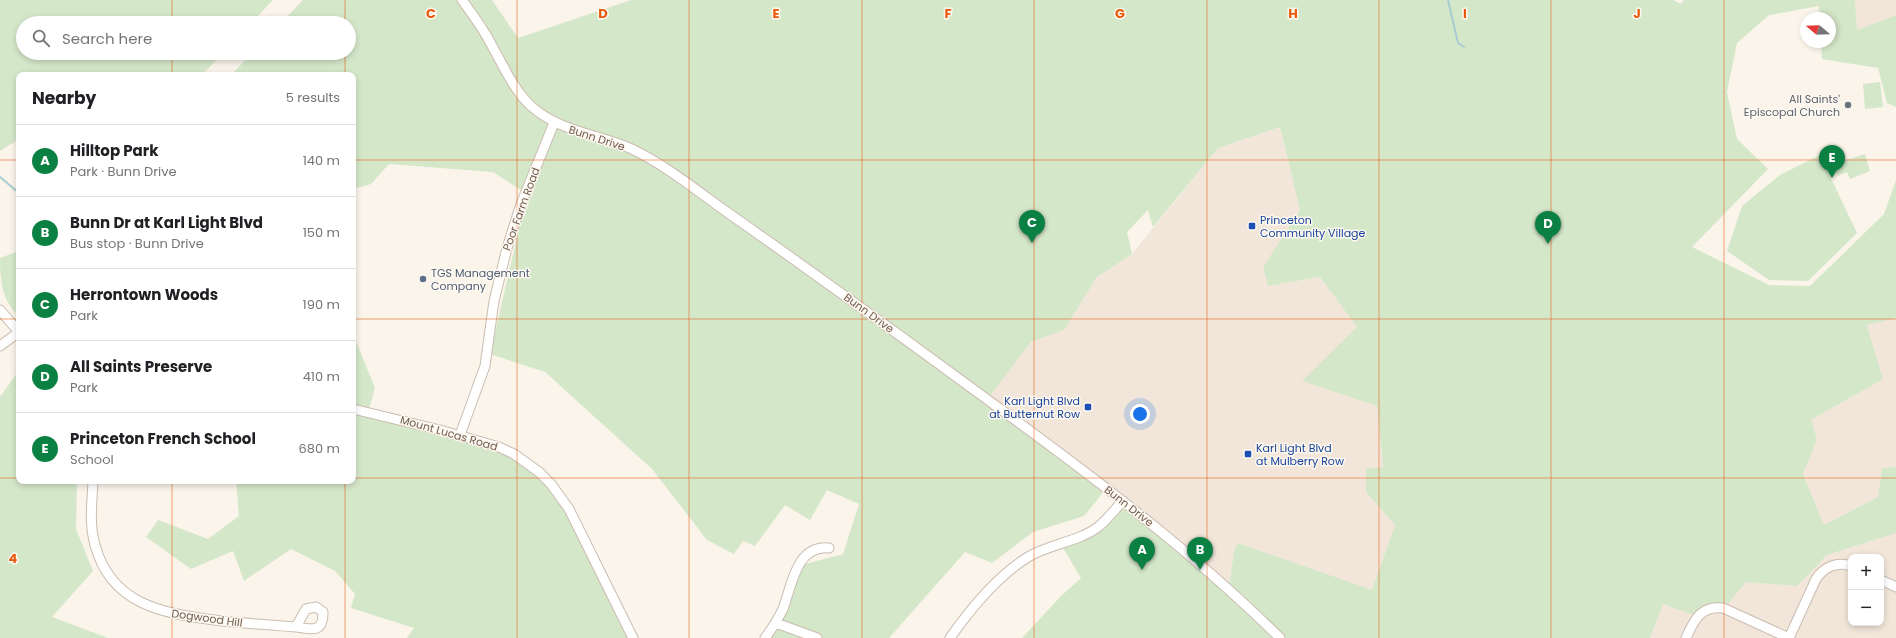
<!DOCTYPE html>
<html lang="en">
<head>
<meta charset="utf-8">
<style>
	body { margin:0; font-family:Poppins,sans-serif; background:#f2f2f2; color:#202124 }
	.controls { position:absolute; right:12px; bottom:12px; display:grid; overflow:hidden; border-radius:8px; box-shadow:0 2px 6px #0003 }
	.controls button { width:36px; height:36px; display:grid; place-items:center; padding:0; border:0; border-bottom:1px solid #e0e0e0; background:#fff; color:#202124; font:20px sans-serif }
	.compass { position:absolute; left:1800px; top:12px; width:36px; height:36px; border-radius:50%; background:#fff; box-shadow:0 2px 6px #0003; rotate:289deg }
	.you { position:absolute; left:1140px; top:414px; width:14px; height:14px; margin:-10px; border:3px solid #fff; border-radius:50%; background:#1a73e8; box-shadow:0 0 0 6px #1a73e833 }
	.badge { display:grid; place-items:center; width:26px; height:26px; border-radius:50%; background:#0b8043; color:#fff; font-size:13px; font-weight:700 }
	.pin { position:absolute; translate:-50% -33px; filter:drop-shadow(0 1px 2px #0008) }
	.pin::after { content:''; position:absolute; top:21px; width:14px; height:12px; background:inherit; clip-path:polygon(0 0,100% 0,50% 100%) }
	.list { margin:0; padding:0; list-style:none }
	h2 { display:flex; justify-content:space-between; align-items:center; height:52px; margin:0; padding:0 16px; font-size:17px }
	h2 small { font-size:13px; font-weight:400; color:#757577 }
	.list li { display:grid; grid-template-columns:26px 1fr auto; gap:12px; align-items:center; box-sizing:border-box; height:72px; padding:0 16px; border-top:1px solid #e0e0e0 }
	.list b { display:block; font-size:15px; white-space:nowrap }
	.list p { margin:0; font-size:13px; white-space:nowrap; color:#757577 }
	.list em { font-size:13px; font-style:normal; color:#757577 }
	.icon { flex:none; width:22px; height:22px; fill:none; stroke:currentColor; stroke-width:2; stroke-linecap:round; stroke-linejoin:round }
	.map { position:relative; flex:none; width:1896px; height:638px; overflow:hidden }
	.search { position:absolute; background:#fff; box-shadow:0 2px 6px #0003; left:16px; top:16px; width:340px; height:44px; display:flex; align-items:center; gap:10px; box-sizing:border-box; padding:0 14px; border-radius:22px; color:#757577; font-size:15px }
	.panel { position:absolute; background:#fff; box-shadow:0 2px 6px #0003; left:16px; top:72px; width:340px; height:412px; border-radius:8px }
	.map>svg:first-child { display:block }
	.residential { fill:#f1e6d9; fill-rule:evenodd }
	.green { fill:#d5e7c9 }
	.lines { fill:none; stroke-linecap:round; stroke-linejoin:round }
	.stream { stroke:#a7ccd3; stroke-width:2 }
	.minor-casing { stroke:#cbbcb0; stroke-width:11 }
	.minor { stroke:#fff; stroke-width:9 }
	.grid { fill:none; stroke:#e8590c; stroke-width:1; stroke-opacity:0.55 }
	.worship-dot { fill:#6b7280; stroke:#fdf8f0; stroke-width:1.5 }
	.transit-dot { fill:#1a4fb4; stroke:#fdf8f0; stroke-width:1.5 }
	.service-dot { fill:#5c6f8a; stroke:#fdf8f0; stroke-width:1.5 }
	.labels { text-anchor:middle; stroke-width:3; stroke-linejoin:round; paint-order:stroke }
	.worship-label { font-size:11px; fill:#5b616d; stroke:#fdf8f0; text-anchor:end }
	.street-label { font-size:11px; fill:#725c50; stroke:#fdf8f0 }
	.transit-label { font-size:11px; fill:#164399; stroke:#fdf8f0; text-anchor:start }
	.service-label { font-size:11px; fill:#4e5e75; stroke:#fdf8f0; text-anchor:start }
	.grid-label { font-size:13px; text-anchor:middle; font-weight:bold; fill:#e8590c; stroke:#fdf8f0; stroke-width:3; stroke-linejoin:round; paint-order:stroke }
</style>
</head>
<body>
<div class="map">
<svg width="1896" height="638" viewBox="0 0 1896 638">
	<rect width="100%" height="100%" fill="#faf4ea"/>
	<path class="residential" d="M1855,0H1896V15L1857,30Z
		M1280,127L1300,210L1263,268L1268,286L1320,277L1357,327L1377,406L1383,468L1366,492L1395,525L1372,591L1239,543L1234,551L1229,588L988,398L1031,342L1064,330L1097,277L1132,254L1218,148Z
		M1896,318V467L1882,468L1878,497L1824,525L1803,474L1817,439L1811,420L1883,379L1867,324Z
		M1896,533V638H1650L1663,603L1697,616L1725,608L1746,582L1797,586L1827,555ZM1851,557H1881V623H1851Z"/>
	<path class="green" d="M0,0H273L251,23H23V53H223L202,75H19V139L0,151Z
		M303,0H492L518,38L631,0H1673L1681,4L1684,0H1855L1857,30L1896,15V107L1887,103L1878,68L1822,59L1821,42H1830V18H1820L1819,6L1769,15L1737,43L1727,92L1737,139L1768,169L1692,247L1769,285L1810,286L1884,214L1896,180V318L1867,325L1883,379L1811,420L1817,439L1803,474L1824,525L1878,497L1882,468L1896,467V533L1827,555L1797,586L1746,582L1725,608L1697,616L1663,604L1650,638H1022L1061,596L1081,578L1060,543L1087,533L1123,501L1229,588L1234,551L1238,543L1372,590L1395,525L1366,492V469L1383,467L1377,406L1302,381L1357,327L1320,277L1268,286L1263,267L1300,210L1280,127L1218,148L1153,227L1148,210L1127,232L1132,254L1097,277L1064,330L1031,342L989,397L1110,484L1084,516L1033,532L992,563L965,552L889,638H770L798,566L843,554L859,504L827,490L810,520L785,505L755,546L743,541L734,554L707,540L652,469L545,372L490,354L527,194L493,172L389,164L371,184L353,189V75H231L252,53H349V23H281Z
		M1880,82L1883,107L1865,109L1863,84Z
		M1865,154L1870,171L1850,179L1847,172L1837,176L1834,164Z
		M1820,155L1857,233L1808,281L1769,280L1727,251L1742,206L1780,175Z
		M19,251V316C2,302 0,279 0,258Z
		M353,334L375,388L368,413L515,456L554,488L637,638H407L414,628L351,608L355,594L335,571L291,549L244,581L233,551L191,569L146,537L158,520L208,539L239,516L236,481H353Z
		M19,370V481H77L76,529L93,571L52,617L108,638H0V397Z"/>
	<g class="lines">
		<path class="stream" d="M1448,0L1458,43L1464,47
			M0,177L19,193"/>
		<defs>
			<path id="minor" d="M462,0C472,14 483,28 491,44C503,65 513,89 531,106C560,132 598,134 632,149C665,165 695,189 724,210C818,276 911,343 1003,411C1100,482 1195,554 1280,638
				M0,310L19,332
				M0,346L19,332
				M353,409L440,430L499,447L514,454L539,472L551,484L569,509L633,638
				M460,435L485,366L494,301L507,248L521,204L554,123
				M93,481C92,502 89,524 95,545C111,604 161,613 214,620C241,623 268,625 296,627
				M1881,580L1896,587
				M316,607L323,612C323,634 312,629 296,627L306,609Z
				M776,623L817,638
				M765,638C772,629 778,619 783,609C792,585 796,545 829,548
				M950,638C971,608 996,577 1028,557C1049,544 1078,542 1098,527C1107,520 1115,509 1123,501
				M1686,638C1694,620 1701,605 1723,608L1789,638
				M1789,638L1816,579C1824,567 1837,561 1851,566"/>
		</defs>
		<use href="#minor" class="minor-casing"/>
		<use href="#minor" class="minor"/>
	</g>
	<path class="grid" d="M172,0V23M345,0V23M517,0V638M689,0V638M862,0V638M1034,0V638M1207,0V638M1379,0V638M1551,0V638M1724,0V638M172,53V75M345,53V75M0,160H19M353,160H1896M0,319H19M353,319H1896M0,478H19M353,478H1896M172,481V638M345,481V638"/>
	<circle class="worship-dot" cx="1848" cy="105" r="4"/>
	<g class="transit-dot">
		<rect x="1248" y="222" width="8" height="8" rx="2"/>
		<rect x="1084" y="403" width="8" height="8" rx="2"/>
		<rect x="1244" y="450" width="8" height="8" rx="2"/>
	</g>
	<circle class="service-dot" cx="423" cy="279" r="4"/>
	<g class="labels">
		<g class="worship-label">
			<text x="1840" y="103">All Saints'<tspan x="1840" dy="13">Episcopal Church</tspan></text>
		</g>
		<g class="street-label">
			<text transform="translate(597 138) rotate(18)" y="4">Bunn Drive</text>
			<text transform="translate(521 209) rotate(-70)" y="4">Poor Farm Road</text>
			<text transform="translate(869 313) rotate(36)" y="4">Bunn Drive</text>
			<text transform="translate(449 433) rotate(16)" y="4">Mount Lucas Road</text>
			<text transform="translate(1129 506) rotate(38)" y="4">Bunn Drive</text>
			<text transform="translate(207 618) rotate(8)" y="4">Dogwood Hill</text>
		</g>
		<g class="transit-label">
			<text x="1260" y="224">Princeton<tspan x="1260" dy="13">Community Village</tspan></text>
			<text x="1080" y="405" text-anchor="end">Karl Light Blvd<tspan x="1080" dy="13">at Butternut Row</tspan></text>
			<text x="1256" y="452">Karl Light Blvd<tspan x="1256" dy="13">at Mulberry Row</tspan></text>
		</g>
		<g class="service-label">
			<text x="431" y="277">TGS Management<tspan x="431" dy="13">Company</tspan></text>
		</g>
	</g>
	<g class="grid-label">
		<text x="431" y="18">C</text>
		<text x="603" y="18">D</text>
		<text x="776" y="18">E</text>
		<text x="948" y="18">F</text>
		<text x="1120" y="18">G</text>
		<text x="1293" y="18">H</text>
		<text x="1465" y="18">I</text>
		<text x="1637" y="18">J</text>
		<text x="13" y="563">4</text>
	</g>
</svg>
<div class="controls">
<button>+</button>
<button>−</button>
</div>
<svg class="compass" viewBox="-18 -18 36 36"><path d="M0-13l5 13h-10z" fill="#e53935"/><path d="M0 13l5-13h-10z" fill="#757577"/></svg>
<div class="you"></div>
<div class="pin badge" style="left:1142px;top:570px">A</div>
<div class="pin badge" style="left:1200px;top:570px">B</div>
<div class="pin badge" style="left:1032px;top:243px">C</div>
<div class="pin badge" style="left:1548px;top:244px">D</div>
<div class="pin badge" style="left:1832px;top:178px">E</div>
<div class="search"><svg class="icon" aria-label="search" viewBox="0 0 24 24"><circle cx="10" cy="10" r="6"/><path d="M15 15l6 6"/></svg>Search here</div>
<section class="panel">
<h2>Nearby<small>5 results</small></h2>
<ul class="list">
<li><span class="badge">A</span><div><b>Hilltop Park</b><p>Park · Bunn Drive</p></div><em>140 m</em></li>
<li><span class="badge">B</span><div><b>Bunn Dr at Karl Light Blvd</b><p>Bus stop · Bunn Drive</p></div><em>150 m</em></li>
<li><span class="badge">C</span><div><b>Herrontown Woods</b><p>Park</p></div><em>190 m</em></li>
<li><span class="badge">D</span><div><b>All Saints Preserve</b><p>Park</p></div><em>410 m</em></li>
<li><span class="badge">E</span><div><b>Princeton French School</b><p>School</p></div><em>680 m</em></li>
</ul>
</section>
</div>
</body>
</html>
